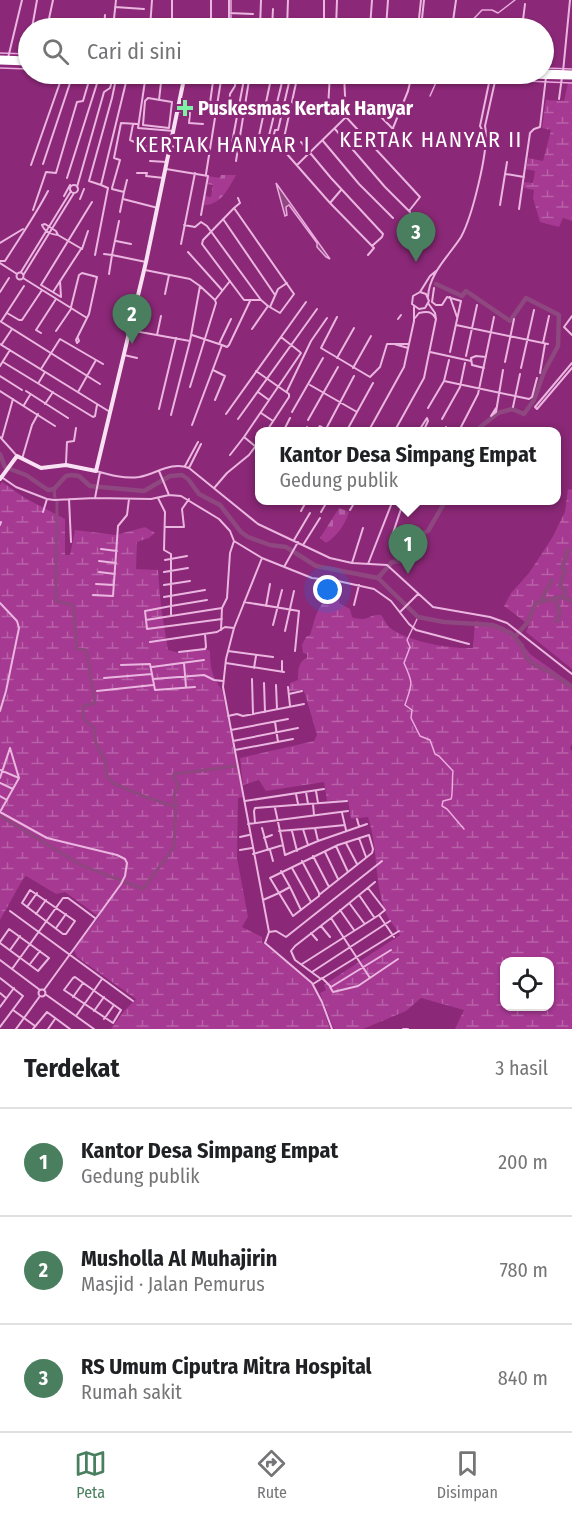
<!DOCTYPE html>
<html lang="id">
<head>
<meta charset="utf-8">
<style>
	body { margin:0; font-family:"Fira Sans Condensed",sans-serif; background:#f6f6f6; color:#202124 }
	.controls { position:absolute; right:18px; bottom:18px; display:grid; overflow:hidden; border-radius:12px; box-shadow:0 2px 4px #0004 }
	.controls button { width:54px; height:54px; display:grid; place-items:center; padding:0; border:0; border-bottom:2px solid #e0e0e0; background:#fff; color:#202124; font:30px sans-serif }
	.you { position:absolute; left:328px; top:590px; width:21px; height:21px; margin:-15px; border:4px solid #fff; border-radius:50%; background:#1a73e8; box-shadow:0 0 0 9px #1a73e833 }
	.badge { display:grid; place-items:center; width:39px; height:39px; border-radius:50%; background:#497f5e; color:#fff; font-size:20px; font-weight:700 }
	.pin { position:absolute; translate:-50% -50px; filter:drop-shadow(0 2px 3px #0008) }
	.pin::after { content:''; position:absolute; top:32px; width:21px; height:18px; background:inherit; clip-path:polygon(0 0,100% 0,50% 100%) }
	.popup { position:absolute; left:255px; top:427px; width:306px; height:78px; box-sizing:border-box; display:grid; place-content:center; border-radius:12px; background:#fff; filter:drop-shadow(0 2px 4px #0005); font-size:20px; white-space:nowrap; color:#757577 }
	.popup b { font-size:22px; color:#202124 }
	.popup::after { content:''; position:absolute; left:50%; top:100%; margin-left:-12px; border:12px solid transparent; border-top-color:#fff }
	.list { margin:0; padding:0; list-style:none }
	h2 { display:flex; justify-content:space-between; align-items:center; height:78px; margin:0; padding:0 24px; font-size:26px }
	h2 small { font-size:20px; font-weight:400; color:#757577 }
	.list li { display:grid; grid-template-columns:39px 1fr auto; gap:18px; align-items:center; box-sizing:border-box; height:108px; padding:0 24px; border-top:2px solid #e0e0e0 }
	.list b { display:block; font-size:22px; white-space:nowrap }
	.list p { margin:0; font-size:20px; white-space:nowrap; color:#757577 }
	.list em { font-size:20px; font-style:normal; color:#757577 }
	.icon { flex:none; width:33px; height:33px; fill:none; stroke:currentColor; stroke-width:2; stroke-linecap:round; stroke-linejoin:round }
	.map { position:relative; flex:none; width:572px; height:1029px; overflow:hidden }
	.search { position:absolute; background:#fff; box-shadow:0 2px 4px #0004; left:18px; right:18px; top:18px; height:66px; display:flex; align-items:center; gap:15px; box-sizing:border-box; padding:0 21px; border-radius:33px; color:#757577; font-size:22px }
	.sheet { height:402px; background:#fff }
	nav { display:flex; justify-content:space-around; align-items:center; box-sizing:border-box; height:84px; border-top:2px solid #e0e0e0; background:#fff; font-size:16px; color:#757577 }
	nav a { display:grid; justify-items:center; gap:3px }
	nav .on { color:#497f5e }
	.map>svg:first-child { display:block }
	.wetland { fill:url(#wetland-marsh); fill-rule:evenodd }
	.cemetery { fill:url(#cemetery-stones) }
	.water { fill:#8f4780; stroke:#eaabdf; stroke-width:1.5 }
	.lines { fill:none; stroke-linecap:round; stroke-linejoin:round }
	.stream { stroke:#eaabdf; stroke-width:1.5 }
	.canal { stroke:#8f4780; stroke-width:3 }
	.river { stroke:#8f4780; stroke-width:4.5 }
	.street { stroke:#eab6e0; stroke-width:2 }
	.secondary { stroke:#f8e1f3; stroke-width:4 }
	.highway { stroke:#fff; stroke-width:5 }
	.poi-dot { fill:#7cf2a5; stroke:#8b2877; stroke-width:2 }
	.labels { text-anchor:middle; stroke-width:6; stroke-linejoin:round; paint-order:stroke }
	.poi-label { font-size:20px; font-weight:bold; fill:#fff; stroke:#8b2877; text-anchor:start }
	.quarter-label { font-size:22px; letter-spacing:1.5px; fill:#fff; stroke:#8b2877 }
</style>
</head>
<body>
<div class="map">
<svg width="572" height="1029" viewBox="0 0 572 1029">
	<defs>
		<pattern id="wetland-marsh" width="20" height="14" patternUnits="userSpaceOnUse" patternTransform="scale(1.5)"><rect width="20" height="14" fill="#a63992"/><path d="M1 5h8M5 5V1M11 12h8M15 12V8" fill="none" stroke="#b861a8"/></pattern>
		<pattern id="cemetery-stones" width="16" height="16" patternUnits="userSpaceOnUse" patternTransform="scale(1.5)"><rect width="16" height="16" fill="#a63992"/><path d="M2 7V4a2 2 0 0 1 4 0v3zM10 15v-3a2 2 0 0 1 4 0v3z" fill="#b861a8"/></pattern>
	</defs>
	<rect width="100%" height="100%" fill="#8b2877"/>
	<path class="wetland" d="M568,83H572V221L563,218L559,227L540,222L533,198L534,190L524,188V182L533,183L535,171L526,169L528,158L543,161L551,130L542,128L546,100L564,101Z
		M2,482L25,498L65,519V555H70L75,530L116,535L145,527L155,533L149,538L137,542L136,569L158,570L161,607L168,650L180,653L205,648L210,651C210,667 212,677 222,690L243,797L238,798L237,858L248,917L242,927L262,937V942L311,983L317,990L330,1029H111L123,1012L136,999L77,957L74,950L99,917L65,892L56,894L26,876L23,879L0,920V485Z
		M568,489L572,490V669L526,632L529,625L504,606L511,593L529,573L552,538L565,512Z
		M333,591H338L339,603L350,609L352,617C369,623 370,613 381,615C384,618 386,624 389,627C407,642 451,649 473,648L475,621L496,624L512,631L530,654L572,684V744L570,748L572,751V1029H455L464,1010L421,998L406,1011L363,1029H334L320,993L326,990L324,985L400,935C395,927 388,919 385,911C374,880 378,847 368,817L351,819L348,800L327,801L324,782L266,791L259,780L243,785L240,758L314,741L317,735L305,694L303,690L289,691L290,683L298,680C298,672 298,661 307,658V654L303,653L302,645L306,637L310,635C314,624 315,612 323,603L331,604ZM504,962H550V1006H504Z"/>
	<path class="cemetery" d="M221,175H236C229,188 220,206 204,205L205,196L211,197L213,185L207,184L208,176L220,178Z
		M339,508L349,512C345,525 337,536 326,543L320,538Z"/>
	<path class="water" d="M276,183L330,259L326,257L317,247V243L289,205L286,207L287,215L285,216Z"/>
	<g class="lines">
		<path class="stream" d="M231,0V12
			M231,15V28
			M465,28L482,10H492L498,13L515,0
			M0,53L28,54
			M0,68L28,69
			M544,68L572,69
			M212,74L415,76
			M435,77L572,83
			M430,96L438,78
			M418,617L407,640L410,647L404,663C414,685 412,683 405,705L412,710L411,718L420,736L430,740L435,754L439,756L453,771C452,777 453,796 451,799L443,801L442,806L447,809L464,829"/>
		<path class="canal" d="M54,489L55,499L57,501L56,601L73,605L77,649L86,650L95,703L83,706V718L94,728L96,744L105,760L107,776L113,783L143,796L176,807
			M0,816L83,866L143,889L174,847L176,804L174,795L179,785L173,777L174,774L236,766"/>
		<path class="river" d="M436,284L462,296L466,291L510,321L526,298L559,315L558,346L544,372L534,400L524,414L512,409L498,413L474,432
			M0,454L5,467L26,475L48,490L54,489L66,476L71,475L79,476L90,486L144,491L170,476L182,475L188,479L199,494L220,505L241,532L248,537L270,545L286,547L316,566L378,578L418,617L444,622L493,625L512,634L522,646L526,657L533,664L550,672L572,687
			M378,578L392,562L400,561L408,551L412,538L428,531L446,500
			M555,598L560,613L557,621
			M564,598L565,590L560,586L565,571L562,568L568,550
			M540,602L552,580
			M515,637L527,623L536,603L561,597L572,601"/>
		<path class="street" d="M229,0V28
			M324,0V28
			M115,7L144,9
			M229,13L253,14
			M113,26L141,27
			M32,28L37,0
			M47,28L53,0
			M104,28L105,15
			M113,28L116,0
			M150,28L152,0
			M172,28V0
			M211,28V0
			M260,28L261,0
			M272,28L273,9
			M287,28L288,0
			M336,28L337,0
			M370,28L372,0
			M386,28L388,0
			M418,28L421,0
			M421,28L424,0
			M452,28L456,0
			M522,28L525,4
			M8,58L22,0
			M563,72L570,0
			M146,74L138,128L174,131
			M272,74L256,150L265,152L284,74
			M344,74L346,117
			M150,77L184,81
			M148,98L172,102L169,128L143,125L145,101Z
			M559,99L562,77
			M159,100L162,74
			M210,103L214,74
			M328,108L330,74
			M229,109L230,94L235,86L236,74
			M178,111L190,113L189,123L203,124
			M346,117L420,197L409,211
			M381,117L397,133
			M133,124L130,140L143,146L169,150
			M393,128L408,91L412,74
			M335,129L385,187L410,212
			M485,135L480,126L490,78
			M173,137L194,141L192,151
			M323,141L359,184L393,218
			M301,142L331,178L383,234L382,237L372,246
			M171,146L200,153
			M282,147L298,74
			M231,148L245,74
			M270,151L275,130H278L291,74
			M286,153L330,203L374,248L368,255
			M150,161L167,162
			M236,161L250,74
			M43,164L73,74
			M31,165L63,74
			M297,165L346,117
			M166,169L208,176L201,215
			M137,173H147L146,176L164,178
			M206,174L222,74
			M506,174L524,177
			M67,178L100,74
			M101,185L89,181L112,98L117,74
			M70 189a4 4 0 1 1 8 0a4 4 0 1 1-8 0Z
			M77,187L104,92L110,88L114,74
			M112,188L120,160L114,158L121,123L138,124
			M112,189L124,192L120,212
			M124,192L127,180
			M64,196L70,185
			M80,199L84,189
			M123,199L158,208
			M330,203L341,190
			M500,205L507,162
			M234,208L240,203L238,198
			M519,209L530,133L534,129L540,127L546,77
			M33,210L46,172L56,173L77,102L83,101L91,74
			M223,219L275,295
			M45,224L56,231L58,235C52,235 44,231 42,225Z
			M184,225L195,227L201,222L207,226L261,300L268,306L252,329
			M58,235L82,249L88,231
			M116,241L131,244
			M0,243L23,229
			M181,244L195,173
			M188,252L222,290
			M104,254L112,255L119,221
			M95,255L108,188L101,185L128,74
			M0,261H5C20,237 35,216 48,191
			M0,263L17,274
			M145,270L190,279L200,286L190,341
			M21,272L71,191
			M16.5 276a3.5 3.5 0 1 1 7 0a3.5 3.5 0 1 1-7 0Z
			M24,274L74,193
			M109,274L112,255L146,262
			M23,278L87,318
			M60,281L61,297L41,285L92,202
			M434,288L432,302L436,305H442L447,297L461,301L450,352
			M0,292L9,278
			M53,292L81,249
			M420,292L426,294L429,301L425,308L419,309L412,304L413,296L420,292L430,276L436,271
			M165,294L169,275
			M428,297C429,273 449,256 461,237C472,217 490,147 485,126L496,77
			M450,297L457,317
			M215,300L230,281
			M261,300H244L202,244L203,240L234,208L294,294L280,313L268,306
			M71,307L79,275L82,273L97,277L89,314L76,340L77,343L79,341L78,338
			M270,307L278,289L287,283
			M7,313L19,320H22L42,290
			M572,316L564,327L572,335
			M337,317L321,348L370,377L380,367L387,344H408
			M415,318L419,313C427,311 432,311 436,319
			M398,319L401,315
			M2,320L24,286
			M0,321L100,384
			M456,325L548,344
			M129,330L190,341L171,415
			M56,331L71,309
			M41,333L36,330L56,299
			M157,335L161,316
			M281,337L300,352
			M543,343L549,316
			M0,344L110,412
			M2,344L12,329
			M219,344L231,319
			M394,344L408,348
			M222,345L227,347L229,345L250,301
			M430,352L471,361
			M124,355L137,358
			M466,356L477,305
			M337,358L354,328
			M3,362L93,417L95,416L97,405
			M505,362L514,319
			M0,366L10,350
			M353,368L371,336
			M484,368L472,365L471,358L476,356L486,357
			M521,368L534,310
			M41,369L60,339L103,364
			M213,370L225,376L215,400
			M256,371L289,394V397L266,432
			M540,373L545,344
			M0,376L22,390
			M444,381L529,399L532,397L537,378
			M39,382L45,372
			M310,385L357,412
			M190,387L216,303L215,300L200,286
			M0,391L55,426
			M26,391L68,418
			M287,391L311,341L327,318
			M78,392L96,360
			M258,392L269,400
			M45,404L53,392
			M24,405L30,395
			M513,407L520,374
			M428,408L444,381L449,360
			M496,408L491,416L496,412L503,370
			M159,409L176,338
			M537,409L535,407L572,363
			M537,409L572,368
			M292,412L323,358
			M261,413L273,421
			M226,414L306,302
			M238,419L317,309
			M442,419L460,387L465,363
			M308,420L338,367
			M192,425L222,345L192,335
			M461,427L478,394L494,317
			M326,429L354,376
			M283,432L290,418
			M304,432L307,427
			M315,432L320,426L330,432
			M346,432L373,383
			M368,432L404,367L414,321V307
			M394,432L424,378L436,319L435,313L428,303
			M418,432L427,418L428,421L423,432
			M443,432L446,427
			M0,437L17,456
			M2,438L13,399
			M255,446L244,437L301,353
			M230,455L244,437
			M22,459L32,425L38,414
			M66,463L67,442L74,441L76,428
			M185,466L198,442
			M189,468L201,444
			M96,471C110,475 125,479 139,477C156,474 171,461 189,468L258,524L330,558L352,563L387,565L433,607L490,617L507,623L572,674
			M159,471L169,495
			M0,476L16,487L47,499L54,500L95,498L151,499L169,495L181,496L219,519L230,531L234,541L262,558L312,578L338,581L374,589L391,601L409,624L416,630L469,644
			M215,487L227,473L249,455L260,440
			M95,498L100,472
			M158,498L165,512L164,550L171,554V606L145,611L147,629L222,619
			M69,499L71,542
			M350,510L356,500
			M301,511L307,500
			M43,512L47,499
			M321,512L328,500
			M0,525L1,522
			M166,527H184L182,509L189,499
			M294,540L310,513
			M303,545L320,518
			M398,545L392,536L404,500
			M101,549L117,551
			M262,558L234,628L226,659L223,687L269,932L265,943L312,983L322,1002L332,1029
			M165,560L187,556
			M99,561L116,563
			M352,563L363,528
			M368,564L393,500
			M284,567L298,542
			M99,572L115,574
			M164,572L188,568
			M96,584L114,585
			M164,585L190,581
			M93,595L113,596L118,526L127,515L129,499
			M164,597L205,590
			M207,600L171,606V616L222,608
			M244,602L299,611L295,651
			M0,603L17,621L19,628L6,691L0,711
			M354,605L359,585
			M266,606L270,584
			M400,612L418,594
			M146,620L171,616
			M273,625L282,590
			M221,630L222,608L227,598L230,553L234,541
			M285,631L294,591
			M150,642L217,632L225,627L234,628
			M228,651L273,657
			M179,652L205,649L206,647L205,634
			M184,663L186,687
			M226,663L284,672
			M121,665L150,664L155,690L195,687
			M152,667L204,660
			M254,668L256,656
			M282,671V661
			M104,678L152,674
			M153,679L204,675L214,680L223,681
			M252,679L253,714
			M264,683L265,712
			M276,685L277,709
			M288,687L290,706
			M97,691L153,685
			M289,694L302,691
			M228,716L237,714L243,716L304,704
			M275,722L278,742
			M231,730L288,719
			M233,741L298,728
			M235,750L293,739
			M0,770L19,778
			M0,778L10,748
			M0,783L13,789
			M316,791L318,803
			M306,792L308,804
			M296,794L298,804
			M0,796L7,800
			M245,801L324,789
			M313,804L314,815
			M0,812L47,838L117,855L125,859L127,863L125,876L121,884L44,990
			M0,812L19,778L10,748
			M342,813L346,830
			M357,819L359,826
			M255,823L254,811L255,808L347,801
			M248,824L348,811
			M262,828L268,850
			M315,828L345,825
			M303,829L308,845
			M279,831L315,828L318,841L285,855L283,845
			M292,831L297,851
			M240,837L249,835
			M264,838L272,835
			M359,838L366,857
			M318,841L367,824
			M346,843L357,864
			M336,846L348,872
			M240,850L252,848
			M270,850L273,861
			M325,852L338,879
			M253,854L283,845L275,808
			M313,856L329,887L319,895
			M292,868L311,902
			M281,871L290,887
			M368,888L385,910L379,915
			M30,890L75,921L66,934H63L22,903Z
			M359,895L374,917
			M263,900L279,893L293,916L319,896V893L302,861
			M350,904L364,923
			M27,907L37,893
			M301,910L290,887L279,893L270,878L338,845L369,835L373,849L372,853L329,887
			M340,910L354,930
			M10,911L133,1001
			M36,914L46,900
			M331,918L375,882
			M321,926L330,937
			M56,928L66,914
			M269,932L276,931L286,937L382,861
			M311,933L317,940
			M0,942L9,929L49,958L38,971L0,943
			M10,950L20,936
			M0,960L40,990
			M30,964L40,951
			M302,964L379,915L394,937
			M12,969L63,898H68L95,918
			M312,972L390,921
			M75,977L121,1010L113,1023L64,990L73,978Z
			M0,978L23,996L0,1027
			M322,978L331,987L391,950
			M321,979L295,960L291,951L295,946L331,918L370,978
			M313,984L399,931
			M330,987L333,992L358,986L398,959
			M38.5 993a3.5 3.5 0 1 1 7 0a3.5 3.5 0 1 1-7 0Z
			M0,993L6,998
			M45,994L94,1029
			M73,997L83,983
			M0,1007L14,988
			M13,1010L35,1026
			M94,1011L104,997
			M76,1016L102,979
			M104,1019L114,1005
			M16,1029L40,996
			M33,1029L47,1012L70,1029
			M48,1029L55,1019
			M403,1029H408"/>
		<path class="secondary" d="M0,479L17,456L41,468L66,465L96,471L146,262L185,74"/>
		<path class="highway" d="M0,58L28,59
			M0,62L28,63
			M544,72L572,73
			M416,74L572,77"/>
	</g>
	<path class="poi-dot" d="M182 99h6v6h6v6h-6v6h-6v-6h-6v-6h6z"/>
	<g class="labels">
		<g class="poi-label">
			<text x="198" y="115">Puskesmas Kertak Hanyar</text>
		</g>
		<g class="quarter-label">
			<text x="431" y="147">KERTAK HANYAR II</text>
			<text x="223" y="152">KERTAK HANYAR I</text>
		</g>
	</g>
</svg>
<div class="controls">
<button><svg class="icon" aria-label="locate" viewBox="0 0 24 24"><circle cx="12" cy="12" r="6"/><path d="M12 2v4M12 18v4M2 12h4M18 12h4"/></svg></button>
</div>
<div class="you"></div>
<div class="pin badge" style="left:408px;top:574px">1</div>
<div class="popup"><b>Kantor Desa Simpang Empat</b>Gedung publik</div>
<div class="pin badge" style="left:132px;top:344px">2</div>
<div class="pin badge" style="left:416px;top:262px">3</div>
<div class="search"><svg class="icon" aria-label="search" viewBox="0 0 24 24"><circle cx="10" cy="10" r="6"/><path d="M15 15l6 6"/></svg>Cari di sini</div>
</div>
<section class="sheet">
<h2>Terdekat<small>3 hasil</small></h2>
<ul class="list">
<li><span class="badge">1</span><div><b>Kantor Desa Simpang Empat</b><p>Gedung publik</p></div><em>200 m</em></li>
<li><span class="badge">2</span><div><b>Musholla Al Muhajirin</b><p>Masjid · Jalan Pemurus</p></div><em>780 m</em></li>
<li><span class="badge">3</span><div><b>RS Umum Ciputra Mitra Hospital</b><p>Rumah sakit</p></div><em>840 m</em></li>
</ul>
</section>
<nav>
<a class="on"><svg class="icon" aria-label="map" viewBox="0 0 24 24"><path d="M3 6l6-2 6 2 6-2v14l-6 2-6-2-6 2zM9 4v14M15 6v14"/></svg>Peta</a>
<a><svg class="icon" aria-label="directions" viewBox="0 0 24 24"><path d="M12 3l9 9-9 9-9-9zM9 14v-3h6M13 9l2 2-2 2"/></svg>Rute</a>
<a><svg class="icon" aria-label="saved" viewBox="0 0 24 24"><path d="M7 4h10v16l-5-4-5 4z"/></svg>Disimpan</a>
</nav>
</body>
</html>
